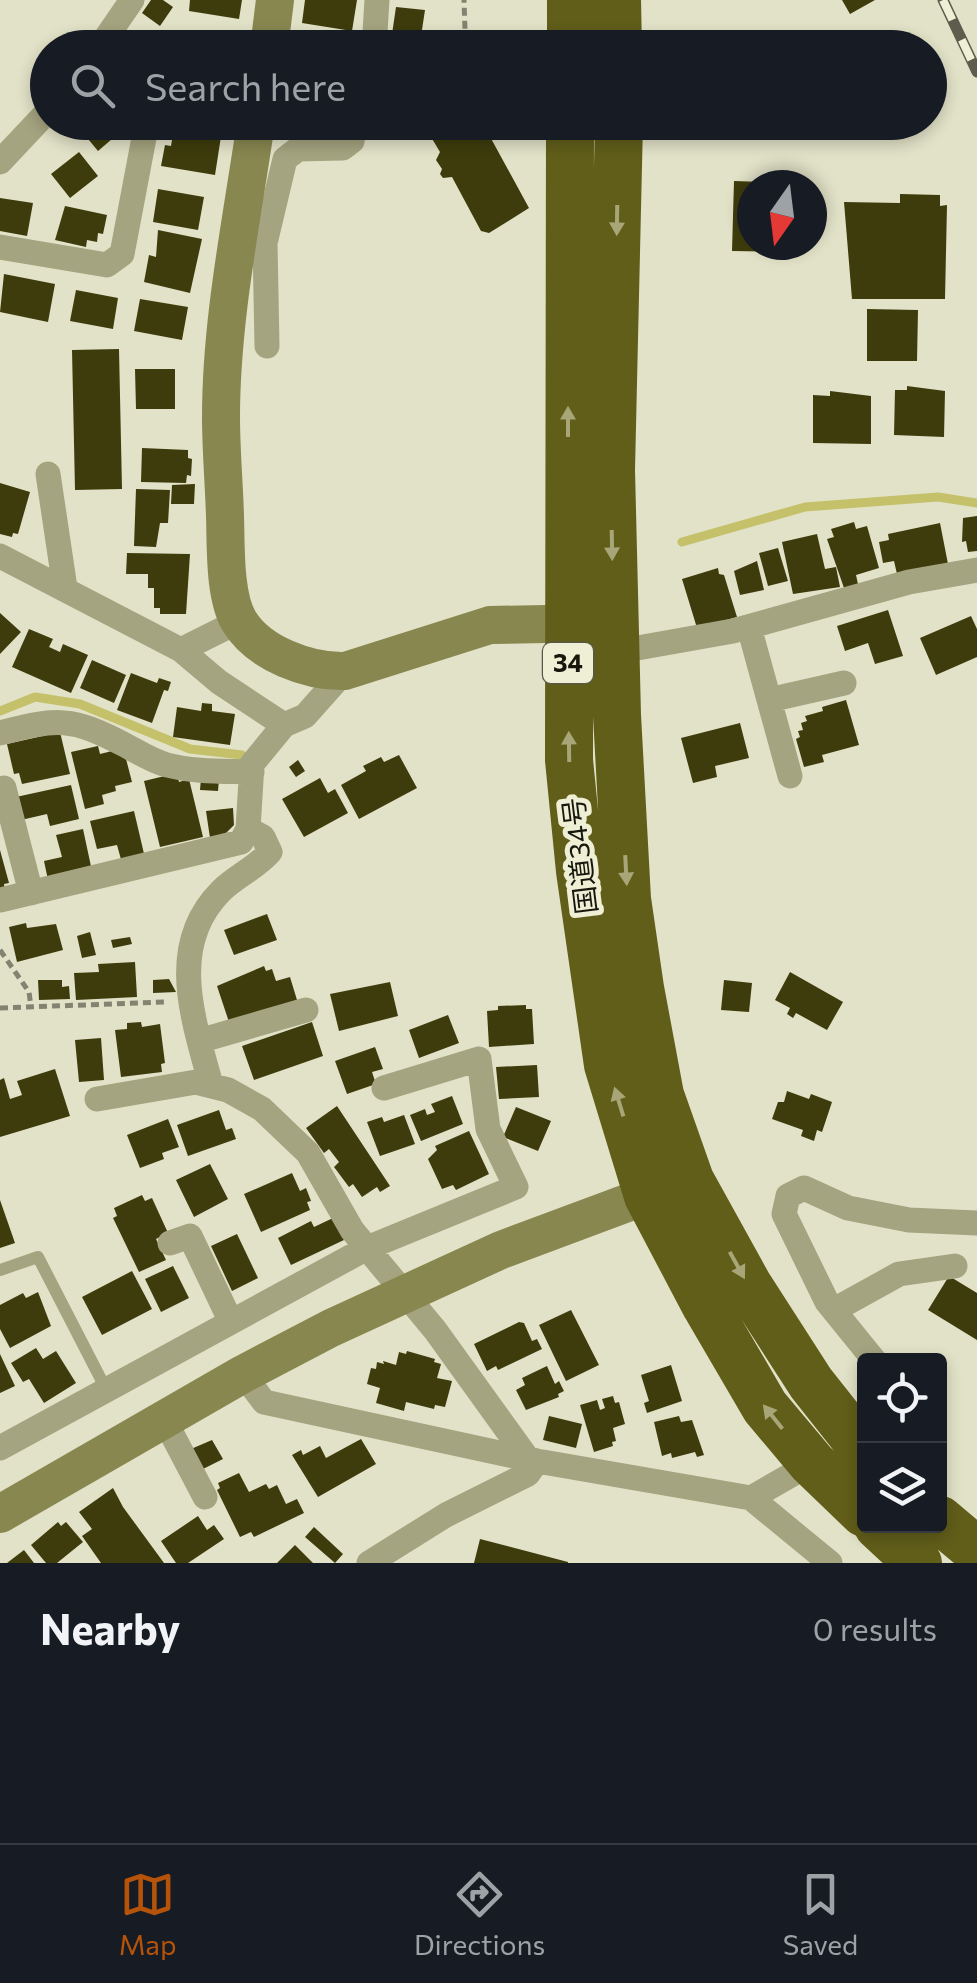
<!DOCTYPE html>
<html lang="en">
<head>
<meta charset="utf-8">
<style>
	body { margin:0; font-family:Commissioner,"Noto Sans JP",sans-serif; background:#242831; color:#f1f3f6 }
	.controls { position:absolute; right:30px; bottom:30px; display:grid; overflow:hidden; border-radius:10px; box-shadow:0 5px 15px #0003 }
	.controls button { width:90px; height:90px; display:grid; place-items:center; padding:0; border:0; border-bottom:2px solid #363941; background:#171b24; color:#f1f3f6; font:50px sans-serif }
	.compass { position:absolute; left:737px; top:170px; width:90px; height:90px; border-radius:50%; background:#171b24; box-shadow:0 5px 15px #0003; rotate:194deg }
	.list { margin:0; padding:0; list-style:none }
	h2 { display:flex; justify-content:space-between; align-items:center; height:130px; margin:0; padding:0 40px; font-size:42px }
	h2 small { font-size:32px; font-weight:400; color:#9ea1a6 }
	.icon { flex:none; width:55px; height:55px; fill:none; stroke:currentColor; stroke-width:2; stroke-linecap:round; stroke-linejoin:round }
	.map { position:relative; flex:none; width:977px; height:1563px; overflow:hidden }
	.search { position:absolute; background:#171b24; box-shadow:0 5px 15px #0003; left:30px; right:30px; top:30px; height:110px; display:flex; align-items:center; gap:25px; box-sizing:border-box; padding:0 35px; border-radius:55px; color:#9ea1a6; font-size:38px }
	.sheet { height:280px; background:#171b24 }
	nav { display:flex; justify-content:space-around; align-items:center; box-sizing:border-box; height:140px; border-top:2px solid #363941; background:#171b24; font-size:28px; color:#9ea1a6 }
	nav a { display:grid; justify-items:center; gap:5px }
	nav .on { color:#b45309 }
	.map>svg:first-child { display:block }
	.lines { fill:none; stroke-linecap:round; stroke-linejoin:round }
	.stream { stroke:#c4c16a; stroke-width:9 }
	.building { fill:#3e3c0c }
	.path { stroke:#848371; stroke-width:5; stroke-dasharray:8 5; stroke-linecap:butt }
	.lane { stroke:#a4a480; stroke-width:12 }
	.street { stroke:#a4a480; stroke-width:25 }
	.secondary { stroke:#888750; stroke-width:38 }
	.highway { stroke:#615e1a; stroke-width:48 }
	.rail-casing { stroke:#5d5c4d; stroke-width:11 }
	.rail { stroke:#efefd5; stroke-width:8; stroke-dasharray:22; stroke-linecap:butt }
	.oneway { fill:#a8a678 }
	.labels { text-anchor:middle; stroke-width:10; stroke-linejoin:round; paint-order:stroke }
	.shield { fill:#efefd5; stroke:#58584a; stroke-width:2.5 }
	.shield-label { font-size:25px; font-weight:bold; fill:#18170e }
	.street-label { font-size:28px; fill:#18170e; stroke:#efefd5 }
</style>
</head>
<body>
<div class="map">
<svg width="977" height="1563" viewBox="0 0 977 1563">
	<rect width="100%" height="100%" fill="#e2e2c8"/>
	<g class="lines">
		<path class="stream" d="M682,542L805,507L938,497L977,503
			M0,711L35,697L80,704L190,749L242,755"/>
	</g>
	<path class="building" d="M151,0H163L173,7L160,26L142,13Z
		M190,0H242L239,19L189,11Z
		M305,0H357L352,31L302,23Z
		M842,0H875L850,14Z
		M396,7L425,10L420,43L414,42L413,48H390Z
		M132,34L179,41L178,48H130Z
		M198,34L230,39L229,48H195Z
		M74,122H110L119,133L98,151Z
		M175,122L222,130L215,175L161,166L165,145L171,146Z
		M422,122H482L529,208L489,233L481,231L452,177L443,178L440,174L442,169L436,160L440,152Z
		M79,152L98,176L70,198L51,174Z
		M734,181L764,182V185H752V245H786V252L732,251Z
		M158,189L204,197L198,230L153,222Z
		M900,194L940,195V206L947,205L945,299H852L844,202L900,203Z
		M0,198L33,203L27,236L0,231Z
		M65,206L107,215L103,234L98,233L97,242L87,240L86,247L55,240Z
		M158,230L202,239L190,293L144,282L149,255L156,257Z
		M4,274L55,284L48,322L0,312Z
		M76,290L118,298L113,329L70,321Z
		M140,299L188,307L182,340L134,331Z
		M867,309L918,310L917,361H867Z
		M119,349L122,489L75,490L72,350Z
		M135,369H175V409H136Z
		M907,386L945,391L944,437L894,435L895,390H907Z
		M830,391L871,396V444L813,443V395L830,396Z
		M142,448L188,450V458L192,459L191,476L187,475L186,483L141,482Z
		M0,483L30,492L18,534L13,533L12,537L0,534Z
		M195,484L194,504H171L172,485Z
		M136,489L170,490L168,523H160L156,547L134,546Z
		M977,516V551L968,552L966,541L962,542L963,518Z
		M854,522L856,529L867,526L879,568L856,575L858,584L844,588L827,539L834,537L831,529Z
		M940,523L948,564L897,574L894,561L883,563L879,542L889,540L888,534Z
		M817,534L825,569L836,567L840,587L793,594L782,542Z
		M778,548L788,581L768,586L759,553Z
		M127,553L190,554L186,614H160V608H154V588H148V574H126Z
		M757,561L764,590L740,595L734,571Z
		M718,568L719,574L724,575L737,617L697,628L682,579Z
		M888,610L903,656L875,664L868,643L845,651L837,626Z
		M0,613L21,632L0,654Z
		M971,616L977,629V657L936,675L920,638Z
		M29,629L53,639L49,647L60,652L63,644L88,655L71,693L12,667Z
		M92,660L126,675L114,703L80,688Z
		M131,673L157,683L159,678L171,682L168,691L164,690L152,723L117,710Z
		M846,700L859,745L822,755L824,762L804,767L796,739L800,737L798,731L803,730L801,723L807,721L805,716L823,711L822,707Z
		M202,703L212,704V711L235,714L230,745L173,737L177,707L201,711Z
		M740,723L749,758L715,766L717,777L693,783L681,738Z
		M60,732L70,774L22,784L19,773L14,774L7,744Z
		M98,746L100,754L116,750L125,755L132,782L115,786L116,791L102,795L104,804L85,809L71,752Z
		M399,755L417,788L359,819L341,785L366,771L363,766L381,757L384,762Z
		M298,760L305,771L296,777L289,767Z
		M177,773L179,782L189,779L203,837L160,847L144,781Z
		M201,778L219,779L218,791L200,790Z
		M320,778L328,793L335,789L348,813L304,837L282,799Z
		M71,785L79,819L50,826L47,814L21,820L16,797Z
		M233,808L234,825L223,836L210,838L206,811Z
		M134,811L145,858L122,863L117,845L97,849L90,821Z
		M83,829L92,871L48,880L44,861L62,857L56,835Z
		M0,850L9,883L4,884L5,890L0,891Z
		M267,914L277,940L234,955L224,930Z
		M26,923L27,928L56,924L63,950L17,962L9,927Z
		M90,932L96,955L82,958L77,936Z
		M130,937L132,944L113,948L111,940Z
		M135,962L137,997L76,1000L74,973L99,972L98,964Z
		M264,966L266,971L272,969L276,981L290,977L297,1000L229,1022L217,986Z
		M790,972L843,1002L827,1030L796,1013L793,1018L787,1014L790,1008L775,1000Z
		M169,979L176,992L153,993V980Z
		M38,980H62V987L69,986L70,999L39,1000Z
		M724,980L752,983L749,1012L721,1010Z
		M390,982L398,1016L339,1031L330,994Z
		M526,1005V1009H532L534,1044L489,1047L487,1011L498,1010V1006Z
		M448,1015L459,1043L419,1058L409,1030Z
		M141,1022L142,1027L160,1024L165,1063L161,1064L162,1072L121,1077L115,1030L127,1029V1023Z
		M312,1022L323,1056L254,1080L242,1046Z
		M101,1038L104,1080L79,1082L75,1040Z
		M375,1047L383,1069L372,1072L376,1084L347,1094L335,1061Z
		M537,1065L539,1097L499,1099L496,1067Z
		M55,1069L70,1116L0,1137V1080L4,1078L10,1099L22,1095L17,1081Z
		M787,1091L809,1099L811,1094L832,1102L822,1132L817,1130L814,1141L801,1136L803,1130L772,1119L778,1102H784Z
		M452,1096L463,1124L421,1141L410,1115L425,1109L427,1115L435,1112L431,1104Z
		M337,1106L390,1186L380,1192L377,1187L362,1197L353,1184L349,1187L334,1167L339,1162L329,1149L324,1153L306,1128Z
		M516,1107L551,1121L538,1151L503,1137Z
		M219,1110L226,1130L232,1128L236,1139L188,1156L177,1125Z
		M404,1115L415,1144L380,1156L367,1122L382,1117L384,1122Z
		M168,1119L179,1147L162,1153L164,1159L140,1168L127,1135Z
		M469,1131L489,1174L456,1190L453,1185L442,1189L428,1159L437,1150L435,1146Z
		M210,1164L228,1199L194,1217L176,1180Z
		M292,1173L300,1191L306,1188L311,1201L307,1202L310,1210L261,1232L244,1194Z
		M142,1195L145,1201L152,1198L168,1233L156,1239L166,1260L139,1272L113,1218L117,1216L114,1208Z
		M0,1200L15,1243L0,1248Z
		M333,1218L344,1240L291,1265L278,1238L311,1221L314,1227Z
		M237,1234L258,1278L232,1291L211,1246Z
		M173,1266L189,1298L161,1312L145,1279Z
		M132,1271L152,1309L102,1335L82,1297Z
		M949,1276L977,1293V1340L928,1310Z
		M38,1292L51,1326L10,1348L0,1329V1305L23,1293L26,1298Z
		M571,1310L599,1365L566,1381L539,1325Z
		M519,1322L524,1323L532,1341L537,1339L542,1349L498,1370L496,1366L487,1371L474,1344Z
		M36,1348L43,1359L56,1351L76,1383L44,1403L29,1379L23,1382L11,1363Z
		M407,1351L435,1359L434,1362L441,1364L437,1378L452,1381L445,1407L435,1405L434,1409L406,1402L404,1411L376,1403L380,1388L367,1384L371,1368L376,1369L377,1362L384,1364L383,1361L396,1365L399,1352L406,1354Z
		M0,1354L15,1386L0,1393Z
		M671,1365L682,1401L647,1413L644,1403L649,1401L641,1375Z
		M547,1366L555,1384L559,1381L564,1391L558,1394L559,1397L526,1410L516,1390L525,1385L522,1378Z
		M613,1396L615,1403L619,1402L625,1424L613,1428L616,1441L612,1442L613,1446L594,1452L580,1405L597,1400L600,1410L605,1408L602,1399Z
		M549,1416L582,1424L576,1448L543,1440Z
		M679,1416L681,1422L692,1420L704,1455L697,1457L695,1452L672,1458L671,1453L662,1456L654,1422Z
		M361,1439L376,1464L318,1497L292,1455L301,1450L303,1455L320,1446L326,1458Z
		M212,1440L223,1459L203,1469L191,1449Z
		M239,1473L249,1492L266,1484L269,1489L277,1485L286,1504L297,1499L304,1513L254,1537L251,1532L240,1537L217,1490L220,1488L218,1483Z
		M113,1488L123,1507L164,1563H101L82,1536L92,1529L79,1512Z
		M198,1516L207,1530L214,1525L224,1539L188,1563H176L161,1541Z
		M58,1522L61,1526L66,1522L83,1542L57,1563H46L31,1545Z
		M314,1527L343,1554L335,1563L305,1537Z
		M480,1539L568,1562V1563H474Z
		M295,1545L313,1563H277Z
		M24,1550L34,1563H7Z"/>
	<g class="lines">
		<path class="path" d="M448,48L465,30L464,0
			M0,950L29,992L31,1007
			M0,1008L166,1002"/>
		<path class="lane" d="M0,1270L38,1257L107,1391"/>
		<path class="street" d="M99,48L132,0
			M374,48L377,0
			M322,122L345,126L364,122
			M0,162L48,111
			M0,247L107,265L122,254L147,122
			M267,346L265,243L285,159L298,149L343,148L352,141L355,124
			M48,474L65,588
			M0,556L181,650L239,621
			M749,627L790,776
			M181,650L219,682L284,725
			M615,652L733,631L909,582L977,570
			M769,700L844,683
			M0,733C57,718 72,717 125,745C138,752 152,761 167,765C194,772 224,771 252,772
			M4,788L31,893
			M0,900L241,842L248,829L252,764L284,725L305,716L345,671
			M199,1041L306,1010
			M211,1085C194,1021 166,946 221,891C236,876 256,868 270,852L263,837L248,829
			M97,1099L196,1082L228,1090L262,1109L308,1153L352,1230L435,1330L528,1459
			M170,1243L190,1236L231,1322
			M834,1310L899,1274L955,1266
			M874,1360L827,1302L784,1214L788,1196L804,1188L848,1208L909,1220L977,1223
			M243,1374L264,1402L537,1461L751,1498L812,1463
			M164,1419L205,1497
			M0,1448L367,1248L516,1187L488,1129L479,1059L384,1088
			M751,1498L830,1563
			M369,1563L446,1515L528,1474L537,1461"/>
		<path class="secondary" d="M269,48L275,0
			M256,122C242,219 221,319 221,417C221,450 224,483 225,516C226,545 224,596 239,621C259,654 309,672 345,671L490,625L596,623
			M0,1514L243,1374L331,1328L501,1250L670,1187"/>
		<path class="highway" d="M617,0L618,48
			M571,48V0
			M570,122L569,760L580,871L608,1065L648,1196L706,1306L765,1407L812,1463L864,1513
			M619,122L611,470L617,715L627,899L640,988L660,1095L690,1180L748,1285L811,1383L864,1450
			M940,1520L977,1551
			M878,1526L918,1563"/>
		<defs>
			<path id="rail" d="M943,0L977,72"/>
		</defs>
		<use href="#rail" class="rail-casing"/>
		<use href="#rail" class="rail"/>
	</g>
	<defs><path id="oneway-solid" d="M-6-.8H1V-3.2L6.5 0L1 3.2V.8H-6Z" transform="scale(2.5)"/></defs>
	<g class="oneway">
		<use href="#oneway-solid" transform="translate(617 220) rotate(91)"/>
		<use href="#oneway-solid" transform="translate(568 422) rotate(-90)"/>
		<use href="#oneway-solid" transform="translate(612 545) rotate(89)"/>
		<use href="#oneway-solid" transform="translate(569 747) rotate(-91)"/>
		<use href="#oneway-solid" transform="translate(626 870) rotate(87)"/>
		<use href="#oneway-solid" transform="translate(619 1102) rotate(-107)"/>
		<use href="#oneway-solid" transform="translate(737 1265) rotate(61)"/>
		<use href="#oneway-solid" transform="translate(773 1417) rotate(-129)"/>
	</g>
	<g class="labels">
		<rect class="shield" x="543" y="643" width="50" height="40" rx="8"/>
		<g class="shield-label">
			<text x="568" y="672">34</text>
		</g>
		<g class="street-label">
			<text transform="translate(580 856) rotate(-97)" y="10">国道34号</text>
		</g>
	</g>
</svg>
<div class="controls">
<button><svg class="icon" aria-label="locate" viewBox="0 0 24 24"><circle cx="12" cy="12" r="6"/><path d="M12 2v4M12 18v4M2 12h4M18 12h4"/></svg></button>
<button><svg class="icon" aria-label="layers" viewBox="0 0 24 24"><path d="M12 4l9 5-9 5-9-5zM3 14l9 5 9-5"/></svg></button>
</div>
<svg class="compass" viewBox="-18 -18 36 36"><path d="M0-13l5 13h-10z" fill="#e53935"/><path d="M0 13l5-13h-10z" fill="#9ea1a6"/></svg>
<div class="search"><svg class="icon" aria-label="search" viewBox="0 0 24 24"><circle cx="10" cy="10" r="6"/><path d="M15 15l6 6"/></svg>Search here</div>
</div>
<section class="sheet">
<h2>Nearby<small>0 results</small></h2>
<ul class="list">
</ul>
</section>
<nav>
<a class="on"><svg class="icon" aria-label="map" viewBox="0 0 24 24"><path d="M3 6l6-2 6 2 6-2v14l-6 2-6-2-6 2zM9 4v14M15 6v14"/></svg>Map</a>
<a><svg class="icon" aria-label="directions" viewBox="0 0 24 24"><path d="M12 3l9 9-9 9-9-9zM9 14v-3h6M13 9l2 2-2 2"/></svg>Directions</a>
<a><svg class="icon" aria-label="saved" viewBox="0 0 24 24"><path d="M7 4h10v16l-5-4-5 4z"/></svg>Saved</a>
</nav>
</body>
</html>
